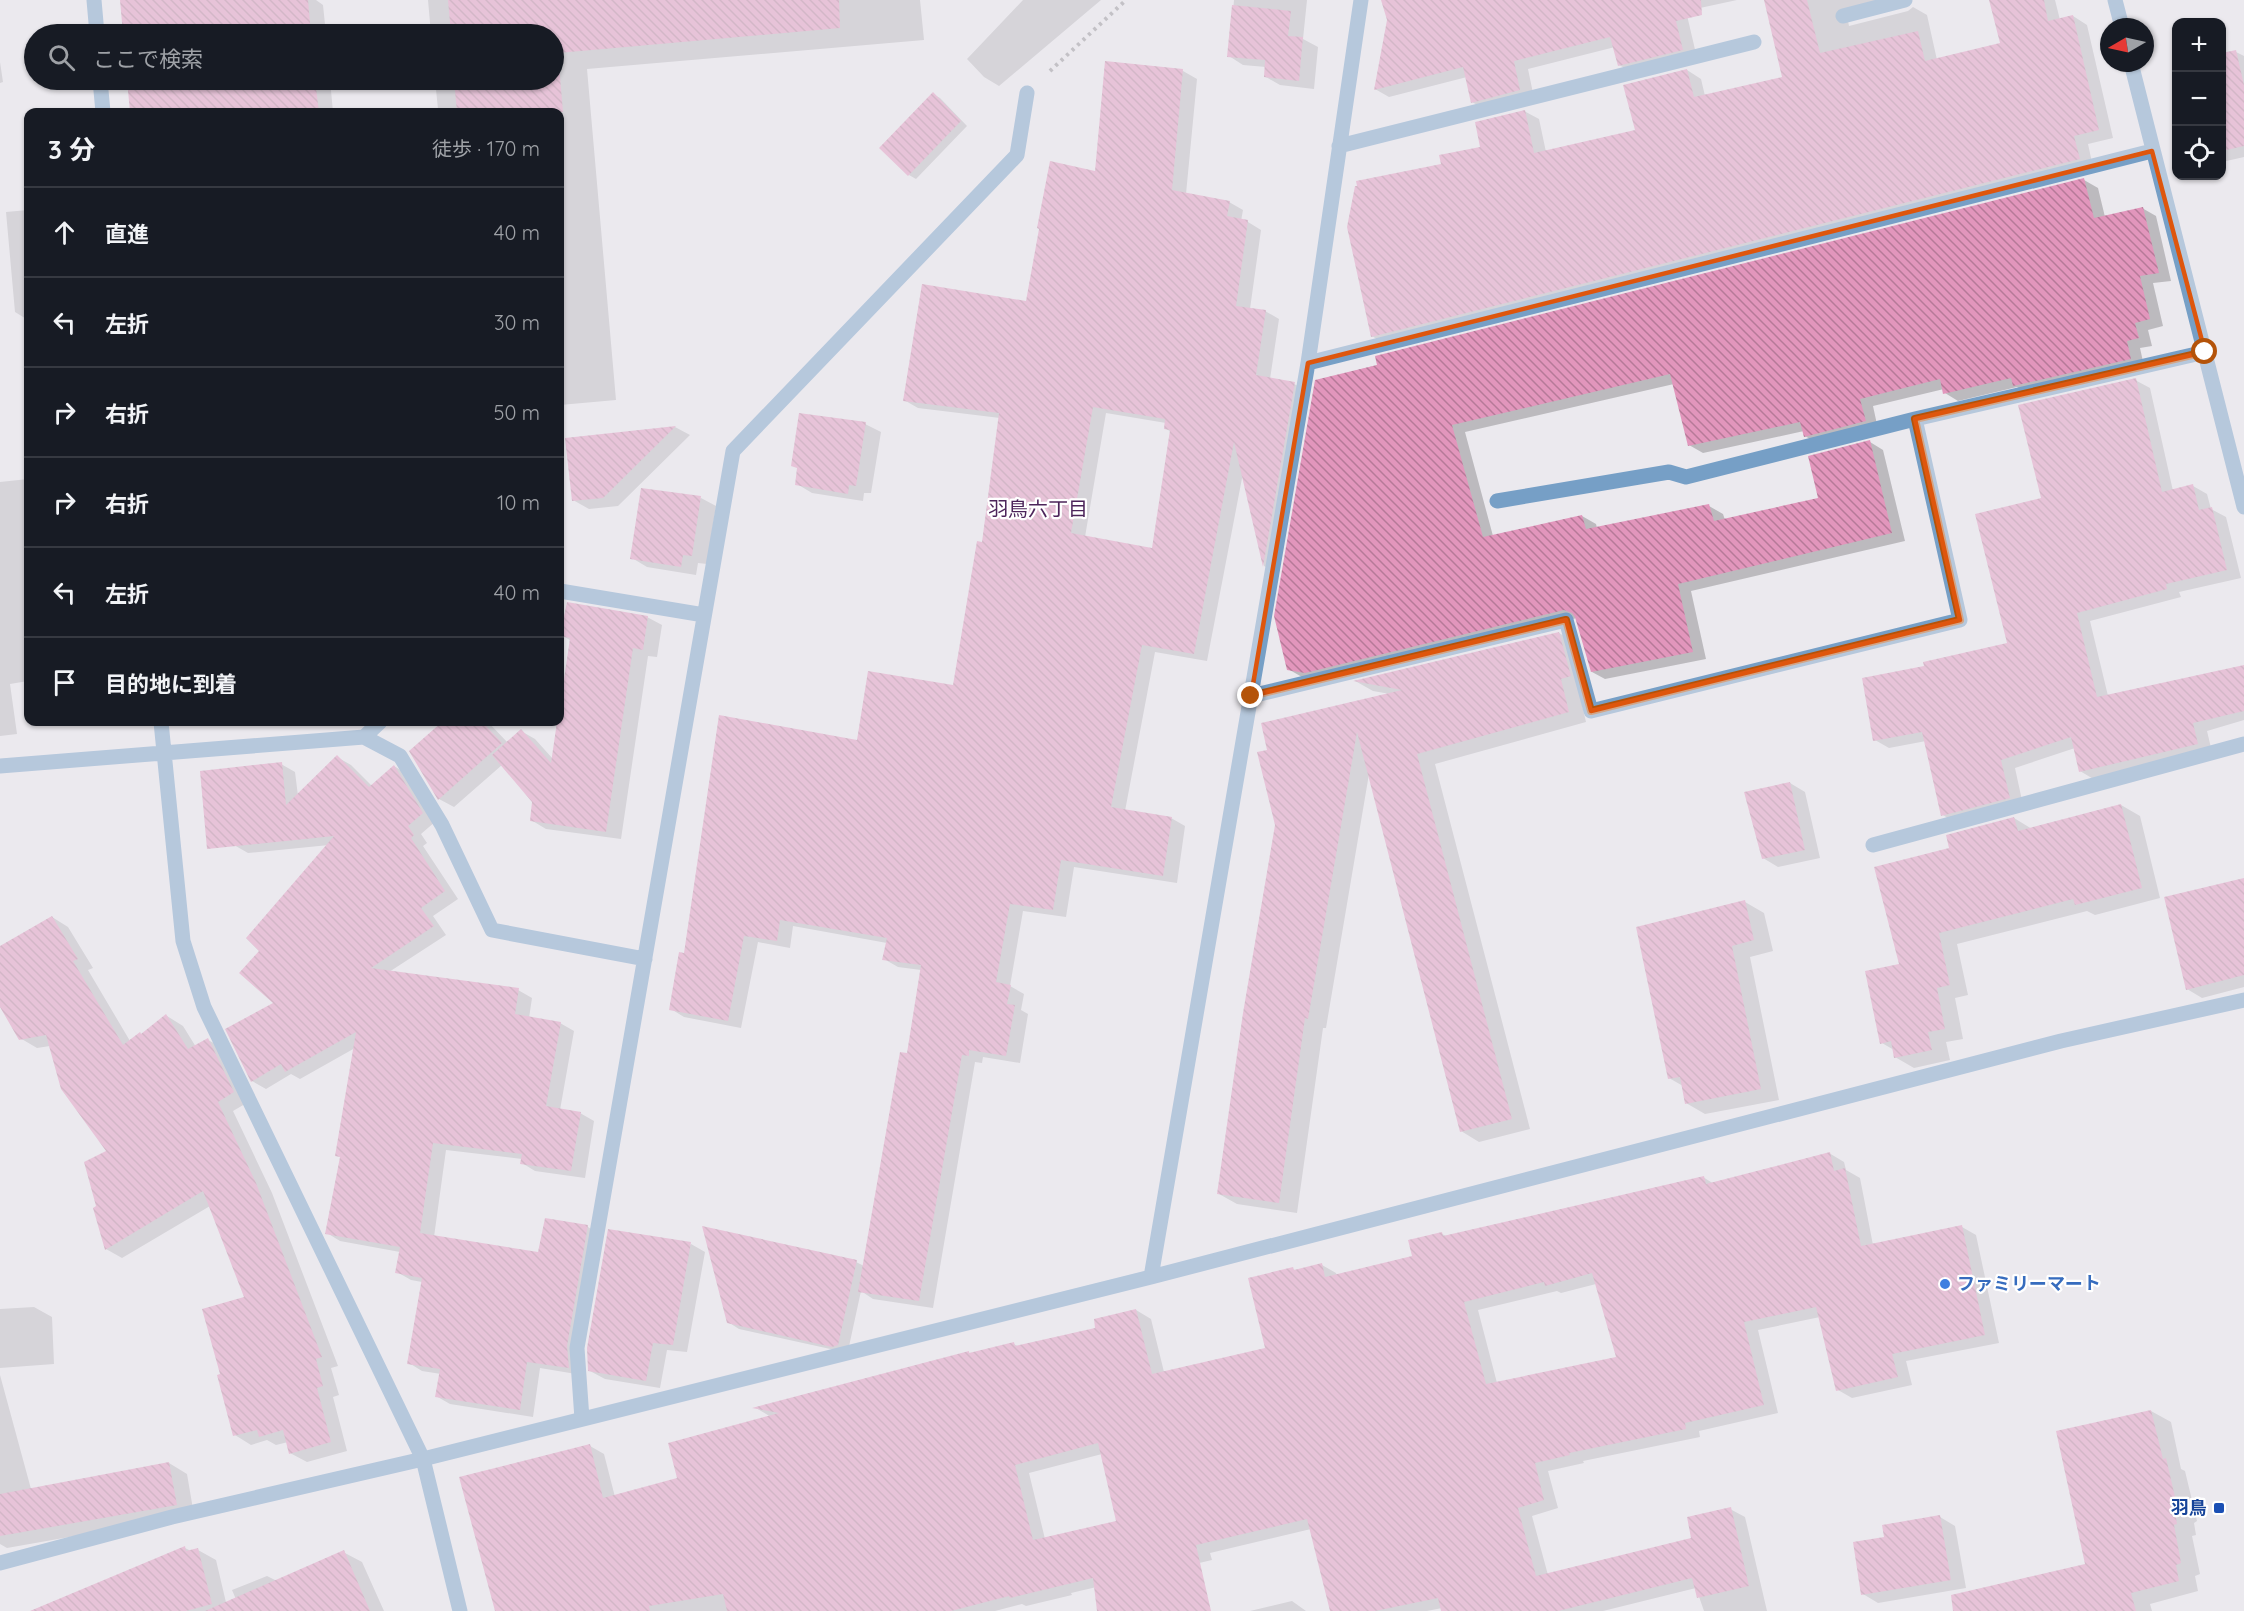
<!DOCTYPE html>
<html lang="ja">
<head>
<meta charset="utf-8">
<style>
	body { margin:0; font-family:Quicksand,"Noto Sans JP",sans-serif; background:#20242c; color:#f1f3f6 }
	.controls { position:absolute; right:18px; top:18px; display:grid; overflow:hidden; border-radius:12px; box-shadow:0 2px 4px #0004 }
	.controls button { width:54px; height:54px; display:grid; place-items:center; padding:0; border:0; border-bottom:2px solid #363941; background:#171b24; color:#f1f3f6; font:30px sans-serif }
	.compass { position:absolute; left:2100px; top:18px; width:54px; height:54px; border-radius:50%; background:#171b24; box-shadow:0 2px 4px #0004; rotate:261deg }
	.stop { position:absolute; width:18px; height:18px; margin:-14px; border:4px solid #b45309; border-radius:50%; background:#fff }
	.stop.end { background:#b45309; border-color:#fff; box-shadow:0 2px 6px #0008 }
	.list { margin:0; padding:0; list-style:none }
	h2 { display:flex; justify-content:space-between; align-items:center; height:78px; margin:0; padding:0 24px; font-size:26px }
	h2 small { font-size:20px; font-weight:400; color:#9ea1a6 }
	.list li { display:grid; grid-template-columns:39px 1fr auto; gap:18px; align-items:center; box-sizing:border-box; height:90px; padding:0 24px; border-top:2px solid #363941 }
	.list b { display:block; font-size:22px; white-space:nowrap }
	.list em { font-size:20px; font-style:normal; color:#9ea1a6 }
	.icon { flex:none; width:33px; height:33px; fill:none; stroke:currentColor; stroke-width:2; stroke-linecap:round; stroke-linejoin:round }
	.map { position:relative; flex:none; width:2244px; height:1611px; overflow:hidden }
	.search { position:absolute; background:#171b24; box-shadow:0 2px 4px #0004; left:24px; top:24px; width:540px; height:66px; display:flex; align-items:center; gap:15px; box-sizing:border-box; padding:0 21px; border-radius:33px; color:#9ea1a6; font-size:22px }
	.panel { position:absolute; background:#171b24; box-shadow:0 2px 4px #0004; left:24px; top:108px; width:540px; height:618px; border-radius:12px }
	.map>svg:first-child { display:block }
	.shadow { fill:#0003; fill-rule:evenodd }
	.building { fill:url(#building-back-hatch); fill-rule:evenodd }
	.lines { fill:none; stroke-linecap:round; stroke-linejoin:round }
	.path { stroke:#929194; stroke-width:4; stroke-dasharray:3 4.5; stroke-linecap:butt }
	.minor { stroke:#769fc6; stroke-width:15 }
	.route { stroke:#b45309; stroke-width:8 }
	.marked { fill:none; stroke:#de560d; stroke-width:4.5; stroke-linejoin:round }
	.shop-dot { fill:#3f7fe0; stroke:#fff; stroke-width:2 }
	.transit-dot { fill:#1a4fb4; stroke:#fff; stroke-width:2 }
	.labels { text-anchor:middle; stroke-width:4.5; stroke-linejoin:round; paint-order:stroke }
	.shop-label { font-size:18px; font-weight:bold; fill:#366cbe; stroke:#fff; text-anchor:start }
	.transit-label { font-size:18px; font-weight:bold; fill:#164399; stroke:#fff; text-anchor:end }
	.neighbourhood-label { font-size:20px; fill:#4c245a; stroke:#fff }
</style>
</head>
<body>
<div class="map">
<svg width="2244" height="1611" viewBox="0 0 2244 1611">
	<defs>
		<pattern id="building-back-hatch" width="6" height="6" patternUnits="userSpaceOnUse" patternTransform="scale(1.5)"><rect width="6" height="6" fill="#e296bc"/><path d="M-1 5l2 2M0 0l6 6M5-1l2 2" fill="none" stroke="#b67a98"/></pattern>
	</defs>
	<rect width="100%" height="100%" fill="#ebe9ee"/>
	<path class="shadow" d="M121,0H316L323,5L326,34H125Z
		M428,0H920L924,40L587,69L616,400L560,405V112L411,111L438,109L435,80H554V34H431Z
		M1023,0H1101L999,86L984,77L967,59Z
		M1234,0H1307L1303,39L1318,47L1314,89L1280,85L1266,77V67L1243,65L1229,56Z
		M1383,0H1737L1686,11L1697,58L1634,73L1619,65L1615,47L1528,69L1534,98L1486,110L1472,102L1467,77L1389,97L1375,89L1389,20Z
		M1765,0H1910L1848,21L1849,26L1908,11L1913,7L1927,15L1937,60L2002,44L1991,0H2055L2060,20L2073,16L2087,25L2113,138L2088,144L2093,167L1386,345L1372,336L1443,166L1482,148L1524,111L1539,119L1546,152L1637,131L1687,70L1701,79L1705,96L1784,78Z
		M2236,52L2244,56V157L2222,162V55Z
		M0,62L3,82L0,83Z
		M1107,63L1183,71L1197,79L1186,194L1229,202L1243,210L1241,221L1248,222L1261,230L1250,309L1265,311L1279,319L1270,379L1294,384L1308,391L1277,573L1264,566L1243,473L1207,661L1155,652L1125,811L1171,818L1185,826L1177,883L1074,867L1066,917L1023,911L1010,986L1024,994L1021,1010L1028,1014L1020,1063L983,1057L982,1063L975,1062L933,1308L873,1299L861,1291L848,1351L844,1352L739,1329L728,1322L856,1262L864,1266L908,1055L921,970L898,967L884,959L887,943L793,926L790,948L758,942L741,1028L684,1017L671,1009L685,955L858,741L954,687L983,544L1000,418L918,408L904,400L1028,302L1096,173ZM1106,413L1166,423L1165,428L1171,432L1153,550L1085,537Z
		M2176,66V84L2172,67Z
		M129,80H330L333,112H131Z
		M933,94L940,98L967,126L916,179L909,175Z
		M2084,180L2098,188L2105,217L2142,208L2156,216L2171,281L2153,283L2163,326L2148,330L2152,346L2140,348L2144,366L2028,393L2017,387L1958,401L1945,393L1944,389L1873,406L1878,429L1818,444L1805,436L1804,431L1703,453L1689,445L1674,384L1465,432L1493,536L1582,516L1596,524L1597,528L1709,506L1723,514L1725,520L1820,499L1870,442L1883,450L1905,541L1691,591L1706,659L1605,679L1592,672L1577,618L1319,680L1302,677L1288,669L1316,381Z
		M28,210V320L15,312L6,212Z
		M2135,380L2150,388L2173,491L2193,486L2207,494L2211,509L2226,517L2241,578L2179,592L2181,597L2090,621L2108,696L2244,666V720L2207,731L2212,752L2095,780L2080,771L2075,748L2015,768L2023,805L1957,824L1943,815L1926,741L1889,748L1875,740L1925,667L2009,644L2042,499Z
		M865,424L881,432L871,493H864L863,501L812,493L797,484Z
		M675,427L690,435L618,506L589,509L573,500L567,439Z
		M28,479V681L10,684L17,734L0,736V482Z
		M701,498L716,506L707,564L698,563L696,575L647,567L632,558Z
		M647,617L662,625L657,657L648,656L621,839L546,829L531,820L534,802L502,765L454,807L439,799L411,752L444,722H488L508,743L521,731L535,739L553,759L571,641L562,635Z
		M1559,633L1577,644L1578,688L1586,722L1435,764L1530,1129L1479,1142L1461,1131L1369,774L1326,1028H1323L1297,1213L1237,1204L1219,1194L1276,825L1269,751L1390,694L1373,691L1357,682Z
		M337,757L351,765L372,786L394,766L407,774L436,821L421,834L427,843L423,846L458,899L433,916L446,935L389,972L518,990L532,998L529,1018L560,1023L574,1031L560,1110L580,1113L594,1121L585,1178L535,1171L522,1163V1159L446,1150L434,1237L539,1253L546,1220L588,1227L601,1235L581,1355L582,1375L540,1368L533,1417L450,1404L436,1396L441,1374L422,1371L409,1363L422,1282L411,1280L397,1272L400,1252L340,1241L327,1233L341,1158L337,1155L355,1048L300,1079L291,1074L266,1089L252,1081L276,1003L261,951L329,845L248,853L234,845L281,764L295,772L298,796Z
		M1790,783L1805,792L1820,858L1778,867L1763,858Z
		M2121,805L2140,816L2160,898L2095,915L2087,911L1957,944L1968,995L1955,998L1963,1039L1946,1042L1950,1060L1914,1068L1895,1057L1894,1050L1882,1043L1901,965L1950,849L2014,818L2032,829Z
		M2244,885V987L2202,998L2187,989Z
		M1745,902L1764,913L1773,951L1750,957L1779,1100L1705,1114L1686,1103L1683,1086L1669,1078Z
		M52,917L68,927L93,968L88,970L130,1041L142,1035L167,1016L183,1026L196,1047L208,1040L225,1049L250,1101L233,1111L272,1193L338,1366L331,1368L339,1395L333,1397L347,1451L307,1462L290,1453L288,1442L276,1445L267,1440L251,1445L235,1435L222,1376L246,1298L210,1206L122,1258L106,1249L98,1207L108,1151L50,1046L37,1048L20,1038L0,1004V948Z
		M1829,1153L1844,1162L1846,1170L1860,1178L1873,1245L1962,1227L1976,1235L1999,1343L1906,1361L1912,1385L1852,1398L1838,1390L1820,1317L1758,1330L1778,1413L1699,1431L1700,1437L1583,1461L1584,1463L1548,1471L1558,1508L1532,1516L1548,1575L1693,1540L1730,1509L1745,1517L1767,1611H1704L1696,1588L1603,1611H1443L1442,1608L1427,1611H1331L1311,1529L1210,1553L1212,1560L1071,1593L1072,1595L1026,1606L1022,1604L995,1611H505L590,1446L604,1454L615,1497L679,1479L771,1417L756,1408L968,1352L972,1354L1014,1344L1019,1347L1097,1329L1136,1310L1151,1319L1164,1372L1267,1349L1293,1269L1297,1271L1322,1265L1336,1273L1337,1276L1413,1258L1442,1234L1446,1236L1703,1177L1714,1184ZM1596,1284L1618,1358L1497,1383L1478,1310L1557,1291L1561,1293ZM1102,1454L1118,1522L1045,1539L1029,1473Z
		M691,1244L705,1252L687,1352L667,1350L660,1388L605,1379L590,1371Z
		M34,1307L52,1317L54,1364L0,1368V1309Z
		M0,1375L31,1489L169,1463L187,1474L194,1515L7,1548L0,1544Z
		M2151,1411L2171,1422L2181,1469L2185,1471L2197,1521L2194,1523L2196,1535L2192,1536L2200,1574L2195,1576L2198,1591L2150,1604L2152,1611H2059L2101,1583Z
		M1940,1517L1955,1526L1966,1588L1878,1603L1863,1594L1886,1538Z
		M185,1548L191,1551L198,1550L216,1560L228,1611H31Z
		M343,1552L362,1562L384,1611H241L232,1590L267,1576L277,1581Z
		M1292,1601L1306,1611H1250Z"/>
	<path class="building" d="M120,0H308L311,34H123Z
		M448,0H839L840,28L558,53L563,112H457L454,80H554V34H451Z
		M1381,0H1701L1702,15L1676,21L1683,50L1618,66L1610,37L1514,61L1520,90L1471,103L1463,67L1374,90L1387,20Z
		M1764,0H1807L1820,53L1918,31L1925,61L2000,43L1989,0H2044L2048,21L2073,15L2099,130L2074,136L2080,159L1371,337L1347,227L1355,186H1357L1356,181L1441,164L1439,155L1480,147L1475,122L1525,110L1534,153L1635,130L1623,85L1687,69L1694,97L1782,77Z
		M1232,5L1291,11L1288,36L1303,37L1299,81L1264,77L1265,60L1227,57Z
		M2236,50L2244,85V146L2222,151V53Z
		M1105,61L1183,69L1172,190L1230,201L1227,216L1248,220L1236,306L1266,310L1256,375L1295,382L1263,567L1234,442L1194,654L1142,645L1111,807L1172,817L1163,876L1061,860L1053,910L1010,904L996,982L1011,985L1007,1004L1015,1005L1006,1056L969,1050V1056L962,1055L919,1301L858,1292L900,1052L907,1053L921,965L882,960L887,938L780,920L777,941L744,936L728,1021L669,1010L679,952L684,953L719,715L857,740L868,671L953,685L977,541L982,542L999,413L903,401L922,284L1026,301L1039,229L1037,228L1050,161L1095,171ZM1093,407L1165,419L1164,429L1170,430L1152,548L1071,533Z
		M127,80H315L319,112H130Z
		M933,92L961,121L908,176L879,148Z
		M2084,178L2094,218L2143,207L2159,273L2140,276L2150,319L2135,323L2139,338L2127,341L2131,359L2013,386L2011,378L1943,394L1940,379L1860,399L1866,421L1804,437L1800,422L1688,446L1670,374L1452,425L1483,537L1582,515L1586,529L1709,504L1714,521L1818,498L1808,456L1870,440L1892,533L1678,584L1693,652L1591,672L1575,617L1572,613L1564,610L1305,673L1287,670L1274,616L1315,380L1377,365L1375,356Z
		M2136,378L2162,492L2193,484L2199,510L2212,507L2227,570L2166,584L2167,589L2077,613L2097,697L2244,665V711L2193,723L2198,744L2079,772L2071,737L2001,760L2010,798L1941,816L1922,732L1873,741L1862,678L1924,666L1923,662L2007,643L1975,514L2041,498L2018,405Z
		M799,413L866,422L856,486L849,485L848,494L795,485L797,468L791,466Z
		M676,426L603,498L572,501L565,438Z
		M641,488L701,496L692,556L683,555L681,567L630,559Z
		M567,602L648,616L643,650L633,648L606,832L530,821L532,802L492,755L521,729L551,763L557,722H560V707L570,638L560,636Z
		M1559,632L1571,676L1561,679L1569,712L1417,754L1512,1119L1460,1132L1357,732L1308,1019L1305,1018L1279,1203L1217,1194L1243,1013L1275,825L1257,752L1267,750L1261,723L1402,690L1353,681Z
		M442,722H482L502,743L438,800L409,751Z
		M337,755L369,787L394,765L423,813L408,826L414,835L411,838L445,891L421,908L434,926L371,968L519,988L515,1014L561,1022L546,1106L581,1112L571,1171L520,1164L522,1154L433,1143L420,1233L538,1252L545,1218L588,1225L567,1346L569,1368L527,1362L520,1410L435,1397L440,1369L407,1364L422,1278L395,1273L400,1247L325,1234L340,1157L335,1156L356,1032L285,1072L281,1064L251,1082L225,1029L273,1003L239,973L259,951L246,938L334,836L207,849L200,771L282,762L286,805Z
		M1790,782L1805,850L1762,859L1744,792Z
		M2121,804L2142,888L2075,905L2073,899L1939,933L1950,985L1937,988L1945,1029L1928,1032L1932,1050L1894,1058L1891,1041L1880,1044L1865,971L1899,964L1874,867L1949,848L1946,835L2014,817L2018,831Z
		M2244,878V975L2186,990L2164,897Z
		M1745,900L1754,940L1732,946L1761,1089L1685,1104L1680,1077L1668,1079L1636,927Z
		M52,916L78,959L73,961L123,1045L140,1032L141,1034L166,1014L188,1049L208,1038L234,1092L218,1102L256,1183L322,1357L316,1359L323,1386L317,1388L331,1442L289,1454L283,1430L259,1437L257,1430L233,1436L217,1375L220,1374L202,1309L244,1297L203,1191L105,1250L93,1208L96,1206L84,1162L106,1151L61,1089L46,1035L19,1040L0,1007V946Z
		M1830,1152L1834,1171L1845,1168L1861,1246L1962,1225L1985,1335L1892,1354L1898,1377L1836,1391L1816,1307L1744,1322L1764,1405L1685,1423L1686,1429L1569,1453L1570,1455L1535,1463L1544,1500L1518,1508L1536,1576L1691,1538L1687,1517L1731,1507L1749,1586L1697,1598L1692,1578L1558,1611H1441L1438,1598L1375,1611H1330L1307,1519L1196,1545L1211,1611H1097L1093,1578L1010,1598L1009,1596L951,1611H727L723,1594L649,1606L650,1611H495L459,1477L590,1444L603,1498L677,1478L668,1443L779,1413L752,1408L969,1351V1353L1014,1342L1015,1346L1095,1328L1094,1319L1136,1309L1152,1374L1265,1348L1248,1278L1293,1267L1294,1270L1322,1263L1325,1277L1412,1256L1408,1240L1442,1232L1443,1236L1704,1176L1706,1184ZM1592,1273L1616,1357L1486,1384L1464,1302L1544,1282L1545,1286ZM1098,1443L1116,1521L1033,1540L1015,1465Z
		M702,1226L857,1260L838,1345L832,1347L727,1323Z
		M608,1229L691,1242L673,1345L653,1343L646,1381L588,1371L587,1348Z
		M2151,1410L2163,1459L2166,1458L2178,1510L2175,1512L2177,1524L2174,1525L2181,1563L2176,1565L2179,1581L2131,1593L2136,1611H1953L1951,1595L2085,1564L2056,1431Z
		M169,1462L177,1505L0,1536V1494Z
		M1940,1515L1951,1580L1861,1595L1853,1542L1884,1537L1882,1525Z
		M185,1546L186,1551L198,1548L212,1604L186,1611H30Z
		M344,1550L370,1611H205Z"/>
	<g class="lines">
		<path class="path" d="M1050,71L1126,0"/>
		<path class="minor" d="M94,0L97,34
			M2115,0L2122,27
			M1843,16L1905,0
			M2131,63L2244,507
			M100,80L103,112
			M1339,146L1754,42
			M1308,363L2152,151
			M1497,501L1669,472L1686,477L1915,419L2205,352
			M560,591L704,615
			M1251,696L1566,620L1591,711L1960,620L1915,419
			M161,722L183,941L204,1007L423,1459L460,1611
			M364,737L400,756L442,825L492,930L645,959
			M0,766L364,737L380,722
			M1873,845L2244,744
			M1151,1277L1308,363L1361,0
			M582,1419L577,1348L733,451L1017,155L1027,93
			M0,1563L172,1517L423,1459L1151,1277L2061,1041L2244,1000"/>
	</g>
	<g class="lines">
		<path class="route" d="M1251,696L1566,620L1591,711L1960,620L1915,419L2205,352"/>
	</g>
	<path d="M0 0H2244V1611H0ZM2152,151L2205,352L1915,419L1960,620L1591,711L1566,620L1251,696L1308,363Z" fill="#ebe9ee" fill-opacity=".55" fill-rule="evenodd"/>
	<path class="marked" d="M2152,151L2205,352L1915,419L1960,620L1591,711L1566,620L1251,696L1308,363Z"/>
	<circle class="shop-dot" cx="1945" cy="1284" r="6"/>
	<rect class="transit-dot" x="2213" y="1502" width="12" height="12" rx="3"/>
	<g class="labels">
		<g class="shop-label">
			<text x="1957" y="1290">ファミリーマート</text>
		</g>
		<g class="transit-label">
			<text x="2207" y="1514">羽鳥</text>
		</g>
		<g class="neighbourhood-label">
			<text x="1038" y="516">羽鳥六丁目</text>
		</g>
	</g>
</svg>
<div class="controls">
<button>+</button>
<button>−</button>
<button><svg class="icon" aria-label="locate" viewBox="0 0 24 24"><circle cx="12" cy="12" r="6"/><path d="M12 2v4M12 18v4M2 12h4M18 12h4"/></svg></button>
</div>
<svg class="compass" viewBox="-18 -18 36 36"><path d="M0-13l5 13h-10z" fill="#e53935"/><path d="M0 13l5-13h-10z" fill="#9ea1a6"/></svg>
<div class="stop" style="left:2205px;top:352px"></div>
<div class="stop end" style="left:1251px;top:696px"></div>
<div class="search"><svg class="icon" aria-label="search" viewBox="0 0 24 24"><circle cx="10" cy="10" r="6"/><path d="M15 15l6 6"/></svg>ここで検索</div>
<section class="panel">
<h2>3 分<small>徒歩 · 170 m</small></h2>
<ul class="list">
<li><svg class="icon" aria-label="ahead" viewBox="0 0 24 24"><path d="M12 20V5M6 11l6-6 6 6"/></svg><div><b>直進</b></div><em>40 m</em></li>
<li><svg class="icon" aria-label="left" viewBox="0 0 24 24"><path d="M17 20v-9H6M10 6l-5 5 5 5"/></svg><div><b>左折</b></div><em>30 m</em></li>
<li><svg class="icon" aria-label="right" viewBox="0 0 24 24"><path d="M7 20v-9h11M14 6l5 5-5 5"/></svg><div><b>右折</b></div><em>50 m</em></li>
<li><svg class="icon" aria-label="right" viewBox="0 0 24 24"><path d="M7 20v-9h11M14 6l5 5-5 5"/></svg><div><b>右折</b></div><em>10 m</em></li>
<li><svg class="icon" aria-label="left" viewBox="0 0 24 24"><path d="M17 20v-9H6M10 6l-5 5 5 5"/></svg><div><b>左折</b></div><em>40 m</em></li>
<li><svg class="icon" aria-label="arrive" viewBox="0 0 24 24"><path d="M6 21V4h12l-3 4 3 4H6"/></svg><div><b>目的地に到着</b></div></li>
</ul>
</section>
</div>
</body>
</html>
